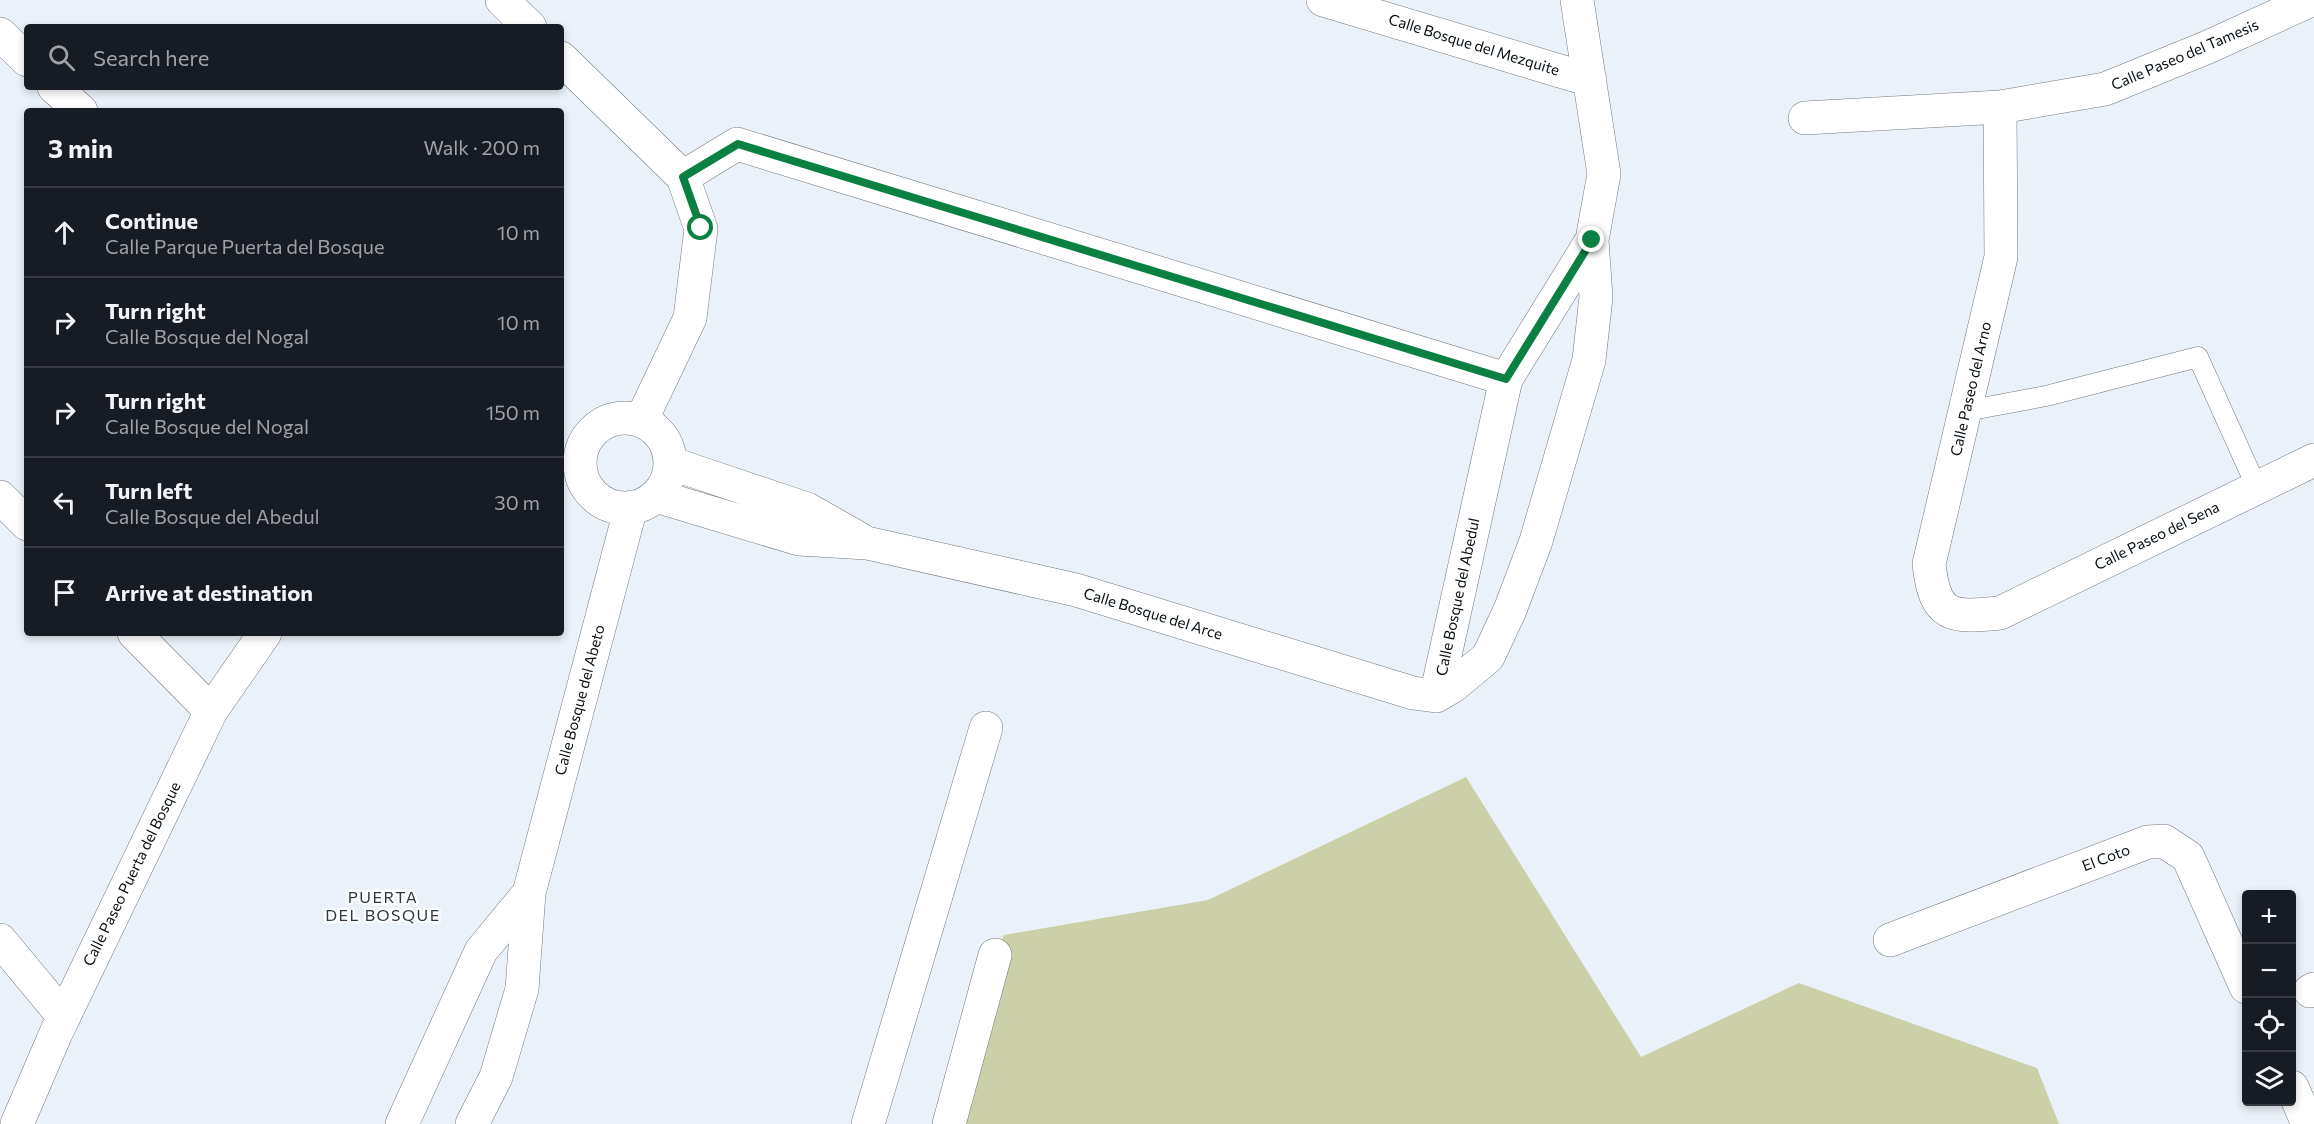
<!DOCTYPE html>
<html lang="en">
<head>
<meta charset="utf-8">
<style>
	body { margin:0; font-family:Commissioner,sans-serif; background:#20242c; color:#f1f3f6 }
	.controls { position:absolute; right:18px; bottom:18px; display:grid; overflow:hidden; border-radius:6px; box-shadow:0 3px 9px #0003 }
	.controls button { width:54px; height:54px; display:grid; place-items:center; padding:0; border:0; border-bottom:2px solid #363941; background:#171b24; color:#f1f3f6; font:30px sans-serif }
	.stop { position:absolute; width:18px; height:18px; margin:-14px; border:4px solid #0b8043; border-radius:50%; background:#fff }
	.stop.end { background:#0b8043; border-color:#fff; box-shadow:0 2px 6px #0008 }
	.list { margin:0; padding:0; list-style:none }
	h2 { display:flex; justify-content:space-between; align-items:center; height:78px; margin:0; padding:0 24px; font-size:26px }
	h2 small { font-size:20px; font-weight:400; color:#9ea1a6 }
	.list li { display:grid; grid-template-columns:39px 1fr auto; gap:18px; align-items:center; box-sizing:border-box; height:90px; padding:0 24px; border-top:2px solid #363941 }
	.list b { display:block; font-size:22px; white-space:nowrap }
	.list p { margin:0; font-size:20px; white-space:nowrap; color:#9ea1a6 }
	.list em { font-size:20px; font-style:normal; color:#9ea1a6 }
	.icon { flex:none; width:33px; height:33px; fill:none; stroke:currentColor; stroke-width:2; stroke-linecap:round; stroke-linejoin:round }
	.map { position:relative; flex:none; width:2314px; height:1124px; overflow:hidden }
	.search { position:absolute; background:#171b24; box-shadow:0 3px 9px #0003; left:24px; top:24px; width:540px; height:66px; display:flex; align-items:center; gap:15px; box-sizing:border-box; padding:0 21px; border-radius:6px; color:#9ea1a6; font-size:22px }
	.panel { position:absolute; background:#171b24; box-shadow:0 3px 9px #0003; left:24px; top:108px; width:540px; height:528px; border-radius:6px }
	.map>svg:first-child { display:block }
	.green { fill:#ccd0a8 }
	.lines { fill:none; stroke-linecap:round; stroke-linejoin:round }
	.lane-casing { stroke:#737a7f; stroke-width:21 }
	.street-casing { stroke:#737a7f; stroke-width:34 }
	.lane { stroke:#fff; stroke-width:20 }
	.street { stroke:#fff; stroke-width:33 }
	.route { stroke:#0b8043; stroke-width:8 }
	.labels { text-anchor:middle; stroke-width:5; stroke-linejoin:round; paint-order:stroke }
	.street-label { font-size:15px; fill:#0a0c0e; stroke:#fcfeff }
	.neighbourhood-label { font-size:16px; letter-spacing:1.5px; fill:#30363a; stroke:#fcfeff }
</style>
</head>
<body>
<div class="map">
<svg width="2314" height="1124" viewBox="0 0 2314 1124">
	<rect width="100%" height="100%" fill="#eaf1f8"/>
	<path class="green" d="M1466,777L1641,1057L1799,983L2037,1068L2059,1124H936L1004,935L1208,900Z"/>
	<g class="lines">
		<defs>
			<path id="lane" d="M1966,411L2046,396L2198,357L2257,488"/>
			<path id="street" d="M502,0L530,27
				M1323,0L1590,80
				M0,34L27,60
				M561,58L683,177L701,229L690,318L641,421
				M54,87L81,111
				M2000,107L2001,257L1929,564C1935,618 1951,618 2000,613L2314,460
				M1805,118L2000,107L2105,89L2208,47L2311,0
				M683,177L737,144L1506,379
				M580 463a45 45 0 1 1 90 0a45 45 0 1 1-90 0Z
				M670,463L807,509L860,539
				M656,496L799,539L867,543L1076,590L1413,693L1436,696
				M0,497L27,524
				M134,633L211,711
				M1436,696L1453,686L1488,657L1510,610L1536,541L1589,360L1596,297L1592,240L1604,174L1577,0
				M1436,696L1506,379L1592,240
				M0,940L64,1017
				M1890,940L2148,842L2164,841L2188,857L2246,987
				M2310,991L2314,989
				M2292,1087L2308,1124
				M17,1124L56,1033L211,711L265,633
				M402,1124L481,951L529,893
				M472,1124L496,1077L522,989L529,893L631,507
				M868,1124L986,728
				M949,1124L995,955"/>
		</defs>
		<use href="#lane" class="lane-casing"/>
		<use href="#street" class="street-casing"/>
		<use href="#lane" class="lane"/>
		<use href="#street" class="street"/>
	</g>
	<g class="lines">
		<path class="route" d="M701,228L683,177L738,144L1506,379L1592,240"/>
	</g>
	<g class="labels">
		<g class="street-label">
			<text transform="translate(1474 45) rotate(17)" y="5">Calle Bosque del Mezquite</text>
			<text transform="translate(2185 55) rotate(-23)" y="5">Calle Paseo del Tamesis</text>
			<text transform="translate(1971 389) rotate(-77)" y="5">Calle Paseo del Arno</text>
			<text transform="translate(2157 536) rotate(-26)" y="5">Calle Paseo del Sena</text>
			<text transform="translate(1458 597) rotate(-78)" y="5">Calle Bosque del Abedul</text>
			<text transform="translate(1153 614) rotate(17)" y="5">Calle Bosque del Arce</text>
			<text transform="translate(580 700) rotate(-75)" y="5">Calle Bosque del Abeto</text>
			<text transform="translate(2106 858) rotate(-21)" y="5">El Coto</text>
			<text transform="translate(132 874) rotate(-64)" y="5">Calle Paseo Puerta del Bosque</text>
		</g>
		<g class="neighbourhood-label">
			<text x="383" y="903">PUERTA<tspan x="383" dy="18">DEL BOSQUE</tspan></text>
		</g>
	</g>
</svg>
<div class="controls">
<button>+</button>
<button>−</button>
<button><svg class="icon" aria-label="locate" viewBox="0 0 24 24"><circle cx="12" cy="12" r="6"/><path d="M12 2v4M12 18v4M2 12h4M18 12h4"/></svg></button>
<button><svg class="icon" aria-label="layers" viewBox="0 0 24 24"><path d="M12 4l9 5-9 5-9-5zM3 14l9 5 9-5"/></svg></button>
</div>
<div class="stop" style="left:701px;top:228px"></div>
<div class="stop end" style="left:1592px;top:240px"></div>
<div class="search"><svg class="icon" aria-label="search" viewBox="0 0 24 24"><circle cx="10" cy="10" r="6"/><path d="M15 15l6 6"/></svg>Search here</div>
<section class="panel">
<h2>3 min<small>Walk · 200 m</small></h2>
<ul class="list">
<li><svg class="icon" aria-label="ahead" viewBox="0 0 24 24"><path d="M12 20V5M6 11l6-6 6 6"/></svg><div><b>Continue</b><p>Calle Parque Puerta del Bosque</p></div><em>10 m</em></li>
<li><svg class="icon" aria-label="right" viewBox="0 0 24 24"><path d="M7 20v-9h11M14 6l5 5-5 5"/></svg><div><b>Turn right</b><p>Calle Bosque del Nogal</p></div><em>10 m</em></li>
<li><svg class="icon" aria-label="right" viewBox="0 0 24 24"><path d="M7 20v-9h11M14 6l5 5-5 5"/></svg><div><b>Turn right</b><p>Calle Bosque del Nogal</p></div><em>150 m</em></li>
<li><svg class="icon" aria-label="left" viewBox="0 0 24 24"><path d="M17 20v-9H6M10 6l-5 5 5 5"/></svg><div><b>Turn left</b><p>Calle Bosque del Abedul</p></div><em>30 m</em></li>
<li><svg class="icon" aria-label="arrive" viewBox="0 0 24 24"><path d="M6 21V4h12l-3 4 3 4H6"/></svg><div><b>Arrive at destination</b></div></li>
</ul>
</section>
</div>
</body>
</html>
